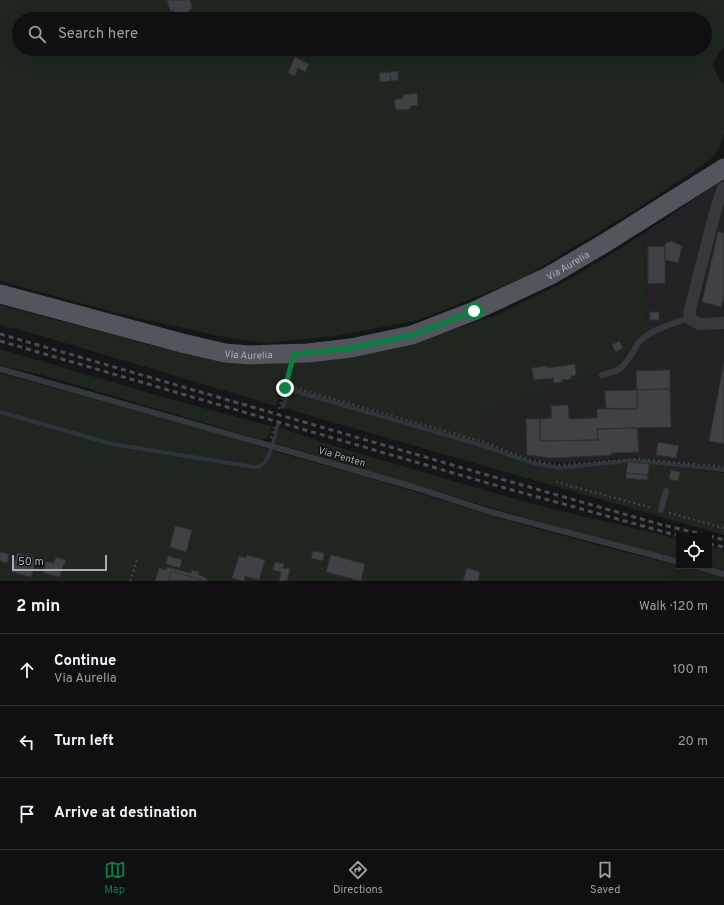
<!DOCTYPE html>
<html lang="en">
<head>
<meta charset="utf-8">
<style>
	body { margin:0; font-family:Overpass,sans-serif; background:#19191b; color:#f1f3f6 }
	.controls { position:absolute; right:12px; bottom:12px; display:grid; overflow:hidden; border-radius:0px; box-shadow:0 4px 16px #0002 }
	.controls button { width:36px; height:36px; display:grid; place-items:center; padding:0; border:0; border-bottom:1px solid #303032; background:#101012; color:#f1f3f6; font:20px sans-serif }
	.scale { position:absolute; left:12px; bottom:10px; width:95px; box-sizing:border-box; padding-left:4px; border:2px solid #a8adb8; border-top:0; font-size:11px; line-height:14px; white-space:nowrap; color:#a8adb8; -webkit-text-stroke:3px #111113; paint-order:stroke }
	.stop { position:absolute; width:12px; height:12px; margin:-9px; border:3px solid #0b8043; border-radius:50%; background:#fff }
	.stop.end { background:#0b8043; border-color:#fff; box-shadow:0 1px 4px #0008 }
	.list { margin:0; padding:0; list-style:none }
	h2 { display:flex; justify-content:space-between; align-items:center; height:52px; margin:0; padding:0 16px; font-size:17px }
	h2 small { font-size:13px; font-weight:400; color:#9c9d9f }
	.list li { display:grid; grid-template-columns:26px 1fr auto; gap:12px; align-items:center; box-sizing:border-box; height:72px; padding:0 16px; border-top:1px solid #303032 }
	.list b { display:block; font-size:15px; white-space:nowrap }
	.list p { margin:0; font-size:13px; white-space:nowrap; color:#9c9d9f }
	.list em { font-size:13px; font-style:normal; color:#9c9d9f }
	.icon { flex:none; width:22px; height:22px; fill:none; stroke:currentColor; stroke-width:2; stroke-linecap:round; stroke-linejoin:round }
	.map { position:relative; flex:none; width:724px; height:581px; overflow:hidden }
	.search { position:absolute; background:#101012; box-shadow:0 4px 16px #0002; left:12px; right:12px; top:12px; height:44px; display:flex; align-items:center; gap:10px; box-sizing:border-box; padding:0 14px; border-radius:22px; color:#9c9d9f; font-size:15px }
	.sheet { height:268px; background:#101012 }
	nav { display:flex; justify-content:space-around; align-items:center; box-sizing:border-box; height:56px; border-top:1px solid #303032; background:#101012; font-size:11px; color:#9c9d9f }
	nav a { display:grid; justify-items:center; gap:2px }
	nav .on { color:#0b8043 }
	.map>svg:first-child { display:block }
	.built { fill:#222225 }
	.green { fill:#1e261f; fill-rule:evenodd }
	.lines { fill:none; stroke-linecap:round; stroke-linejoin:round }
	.stream { stroke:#2c353c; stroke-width:4 }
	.building { fill:#404145; stroke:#303034 }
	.path { stroke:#3d3f44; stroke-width:2.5; stroke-dasharray:2 3; stroke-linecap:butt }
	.lane { stroke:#37383d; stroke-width:6 }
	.street { stroke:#37383d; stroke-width:12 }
	.primary { stroke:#53555c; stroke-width:19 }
	.rail { stroke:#4a4c52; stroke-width:3; stroke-dasharray:5 4; stroke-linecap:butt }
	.route { stroke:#0b8043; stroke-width:5 }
	.labels { text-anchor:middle; stroke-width:3; stroke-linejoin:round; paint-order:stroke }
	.street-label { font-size:10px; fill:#a8adb8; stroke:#111113 }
</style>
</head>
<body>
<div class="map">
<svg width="724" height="581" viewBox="0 0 724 581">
	<rect width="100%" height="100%" fill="#161618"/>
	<path class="built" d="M724,179V468L637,458L574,462H549L530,459L482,446L481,413L604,370L647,328L643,234Z"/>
	<path class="green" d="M0,0H724V47L718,54L713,65L718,78L724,85V133L718,151L709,161L632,212L523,278L419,320L337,336L265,343L219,336L117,313L0,281ZM19,19H705V49H19Z
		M643,234L647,329L611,365L604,370L481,413L482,446L532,464L558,469L628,461L724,473V535L284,408L289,392L294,391L363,411L281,388L276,406L35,334L0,325V305L162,348L225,362L245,365L287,363L407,343L452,330L497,315L572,278Z
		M0,349L173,400L271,426L268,437L262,440L46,376L0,365Z
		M0,373L226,436L287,455L363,476L509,521L597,545L724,577V581H0Z
		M280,428L344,449L536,505L679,539V559C543,525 409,483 275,443Z
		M709,546L724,550V570L709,566Z"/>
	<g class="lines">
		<path class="stream" d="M283,407L288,392L294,391L484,446L532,463L559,468L627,461H640L724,470
			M0,412L112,444L254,467C258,467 260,467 263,464C271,458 275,434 278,424"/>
	</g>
	<path class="building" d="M167,0H190L192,8L188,12L175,16L173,11H170Z
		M295,57L309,64L305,72L298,68L295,76L288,73Z
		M398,71V80L391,81L390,72Z
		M390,72L391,81L380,82L379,73Z
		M417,93L418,105L410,106V109L396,110L394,100L403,98V95Z
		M718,232L724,233V296L721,307L702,302Z
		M671,241L682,246L678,263L665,260V244Z
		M648,246L665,247V283L648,284Z
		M650,312H659V320H650Z
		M619,341L623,348L616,352L612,345Z
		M724,362V444L709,441Z
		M575,364L576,375L571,376V379L562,380V382L554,383L553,378L534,380L532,368L547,366V368Z
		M670,370V389L637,390L636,371Z
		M670,389L671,427L597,429L598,440L540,441V419L552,418L551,406L568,405L569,419L597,418V409H637V390Z
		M637,390V409L606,408L605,391Z
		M526,419H540V441L598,440L597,429L637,428L639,452L611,453L612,455L551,458L527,455Z
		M658,442L679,446L676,458L656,455Z
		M628,462L649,464L648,475L626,473Z
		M671,470L680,472L678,481L669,479Z
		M626,473L648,475L647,480L626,478Z
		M175,526L192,530L186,552L170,547Z
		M313,551L324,553L323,561L311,558Z
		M0,552L9,554L7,563L0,561Z
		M17,553L37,558L31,577L12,572Z
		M247,555L265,560L259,580L245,576L244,581L232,578L239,556L246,558Z
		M331,555L365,564L361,581L326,572Z
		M168,556L182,560L180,568L166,564Z
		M56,557L66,560L64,565H63L60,577L43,573L46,561L54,563Z
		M275,562L284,564L283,568L290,569L287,581H279L281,572L273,570Z
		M167,567L191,573L192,570L199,572V575L207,579V581H155L159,568L166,570Z
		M467,568L480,572L478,581H463Z
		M171,571L202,580V581L168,580Z"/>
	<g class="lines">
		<path class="path" d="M285,388L292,387L483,442L530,460L558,465L638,459L724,467
			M279,409L290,369
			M271,438L274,427
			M556,482L652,508
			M669,513L724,528
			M130,581L138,557"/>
		<path class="lane" d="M0,369L278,448L410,486L491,512L679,562
			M602,375C620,371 623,368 633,352C635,349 637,345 639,342C652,329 672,324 689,318
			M661,510L666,491
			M695,566L724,574"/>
		<path class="street" d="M723,188L717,205L690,309L689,318L699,324L724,323"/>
		<path class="primary" id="s1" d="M0,294L182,343L225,353L249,355L308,353L351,348L412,335L474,311L549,276L605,243L724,168"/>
		<path class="rail" d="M0,334L501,479L659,524L709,536
			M0,341L498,486L679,536
			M709,536L724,540
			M709,544L724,547"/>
	</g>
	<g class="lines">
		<path class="route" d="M285,388L294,354L351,348L412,335L474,311"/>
	</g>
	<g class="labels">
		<g class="street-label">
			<text dy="4" stroke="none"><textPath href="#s1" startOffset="592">Via Aurelia</textPath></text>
			<text dy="4" stroke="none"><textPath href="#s1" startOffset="256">Via Aurelia</textPath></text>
			<text transform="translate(342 456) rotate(16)" y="4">Via Penten</text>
		</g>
	</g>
</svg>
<div class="controls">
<button><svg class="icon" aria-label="locate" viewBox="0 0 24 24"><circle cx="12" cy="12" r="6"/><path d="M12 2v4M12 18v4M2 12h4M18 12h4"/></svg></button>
</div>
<div class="scale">50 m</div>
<div class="stop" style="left:474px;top:311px"></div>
<div class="stop end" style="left:285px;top:388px"></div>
<div class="search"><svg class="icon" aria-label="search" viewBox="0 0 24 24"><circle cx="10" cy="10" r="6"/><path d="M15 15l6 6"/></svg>Search here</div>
</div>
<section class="sheet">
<h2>2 min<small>Walk · 120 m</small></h2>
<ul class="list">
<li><svg class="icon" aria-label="ahead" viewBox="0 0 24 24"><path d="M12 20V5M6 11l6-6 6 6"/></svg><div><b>Continue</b><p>Via Aurelia</p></div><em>100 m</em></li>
<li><svg class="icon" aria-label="left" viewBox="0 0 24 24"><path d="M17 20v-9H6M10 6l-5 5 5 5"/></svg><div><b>Turn left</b></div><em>20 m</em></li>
<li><svg class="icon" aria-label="arrive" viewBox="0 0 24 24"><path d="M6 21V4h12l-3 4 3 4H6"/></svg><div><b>Arrive at destination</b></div></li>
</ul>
</section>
<nav>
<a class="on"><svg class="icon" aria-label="map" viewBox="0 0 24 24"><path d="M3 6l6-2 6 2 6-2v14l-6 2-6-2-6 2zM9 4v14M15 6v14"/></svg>Map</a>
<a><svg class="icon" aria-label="directions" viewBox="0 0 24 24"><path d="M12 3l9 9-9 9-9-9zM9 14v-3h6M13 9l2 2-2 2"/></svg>Directions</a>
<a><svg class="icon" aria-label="saved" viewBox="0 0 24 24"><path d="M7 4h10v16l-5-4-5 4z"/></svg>Saved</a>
</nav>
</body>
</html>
